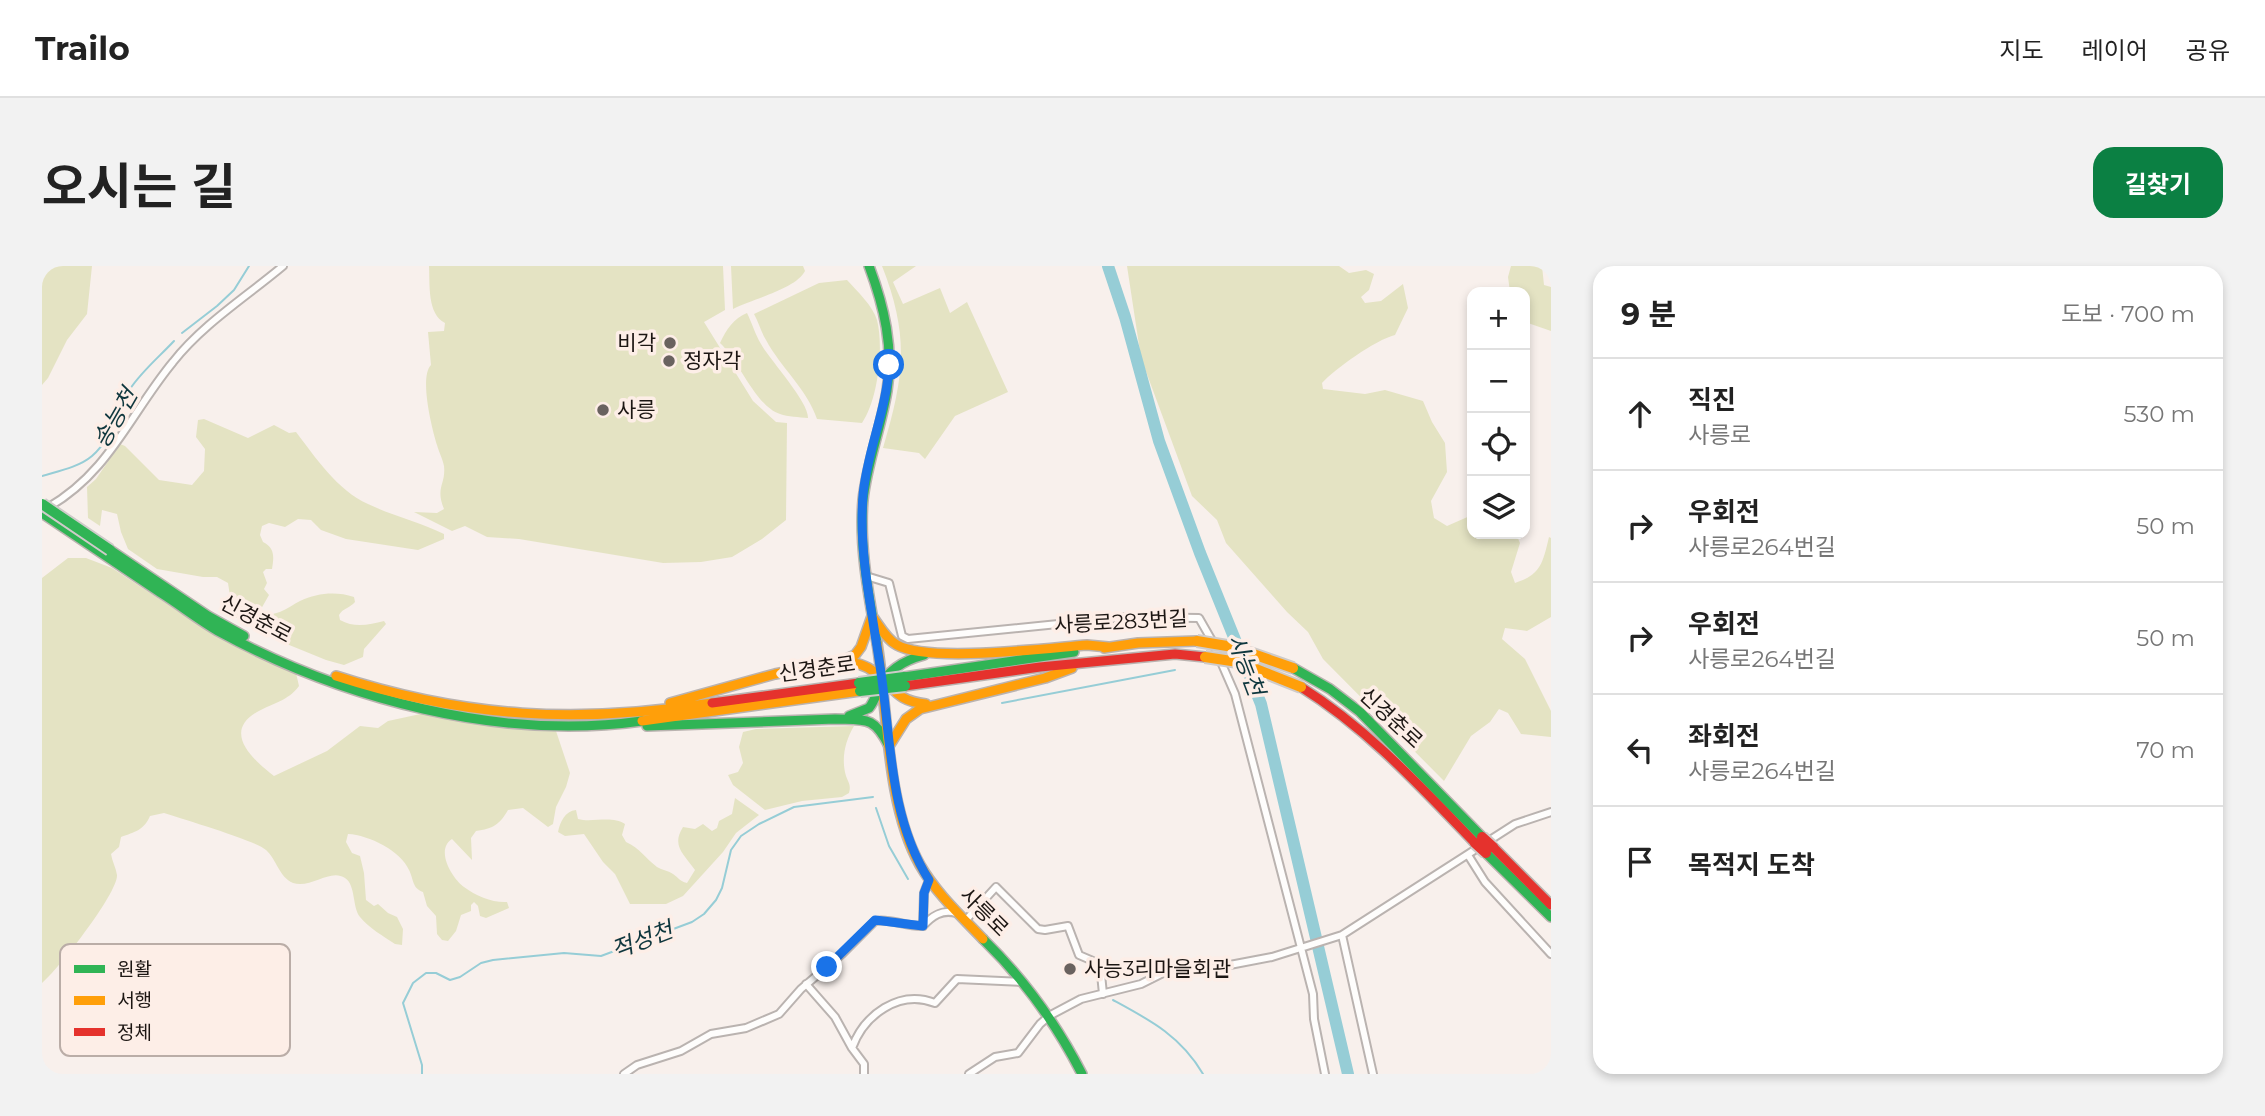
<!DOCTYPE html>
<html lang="ko">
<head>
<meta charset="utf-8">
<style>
	body { margin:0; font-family:Montserrat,"Noto Sans KR",sans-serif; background:#f2f2f2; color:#222 }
	.controls { position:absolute; right:21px; top:21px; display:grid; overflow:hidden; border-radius:14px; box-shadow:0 4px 10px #0003 }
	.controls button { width:63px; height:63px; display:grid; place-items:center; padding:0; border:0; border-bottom:2px solid #e0e0e0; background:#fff; color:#222; font:35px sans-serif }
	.stop { position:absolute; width:21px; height:21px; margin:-16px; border:5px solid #1a73e8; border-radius:50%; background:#fff }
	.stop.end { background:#1a73e8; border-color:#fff; box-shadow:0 2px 7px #0008 }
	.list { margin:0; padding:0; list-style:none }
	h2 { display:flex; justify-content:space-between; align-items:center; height:91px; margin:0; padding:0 28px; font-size:30px }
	h2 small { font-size:23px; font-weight:400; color:#767676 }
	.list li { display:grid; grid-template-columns:46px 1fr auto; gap:21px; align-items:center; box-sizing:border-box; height:112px; padding:0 28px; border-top:2px solid #e0e0e0 }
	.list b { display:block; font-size:26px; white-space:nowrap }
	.list p { margin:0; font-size:23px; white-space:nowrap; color:#767676 }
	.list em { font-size:23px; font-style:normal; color:#767676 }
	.icon { flex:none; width:38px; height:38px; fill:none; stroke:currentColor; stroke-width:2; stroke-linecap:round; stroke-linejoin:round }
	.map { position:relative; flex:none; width:1509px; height:808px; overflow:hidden; border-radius:21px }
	header { display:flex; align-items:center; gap:42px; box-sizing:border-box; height:98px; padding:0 35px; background:#fff; border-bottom:2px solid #e0e0e0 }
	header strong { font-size:33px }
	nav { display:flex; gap:38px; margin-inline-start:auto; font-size:24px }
	.intro { display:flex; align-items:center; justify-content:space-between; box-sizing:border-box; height:168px; padding:0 42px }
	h1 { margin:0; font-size:49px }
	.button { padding:18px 32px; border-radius:21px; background:#0b8043; color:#fff; font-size:24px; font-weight:700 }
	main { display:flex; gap:42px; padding:0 42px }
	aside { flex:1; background:#fff; border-radius:21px; box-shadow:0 4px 10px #0003 }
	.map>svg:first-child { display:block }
	.green { fill:#e4e3c3 }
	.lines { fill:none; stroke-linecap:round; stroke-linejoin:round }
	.stream { stroke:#96cdd6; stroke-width:2 }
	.river { stroke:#96cdd6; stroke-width:12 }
	.street-casing { stroke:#bab3b0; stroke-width:10 }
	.fast-casing { stroke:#bab3b0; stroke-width:12 }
	.slow-casing { stroke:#bab3b0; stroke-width:12 }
	.jam-casing { stroke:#bab3b0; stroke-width:12 }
	.street { stroke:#fefdfc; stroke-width:6 }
	.fast { stroke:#30b455; stroke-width:9 }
	.slow { stroke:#ff9f0a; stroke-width:9 }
	.jam { stroke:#e5322d; stroke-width:9 }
	.fast-bridge-casing { stroke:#cfcbc9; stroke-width:14; stroke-linecap:butt }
	.slow-bridge-casing { stroke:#cfcbc9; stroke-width:14; stroke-linecap:butt }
	.jam-bridge-casing { stroke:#cfcbc9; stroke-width:14; stroke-linecap:butt }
	.fast-bridge { stroke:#30b455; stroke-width:10 }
	.slow-bridge { stroke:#ff9f0a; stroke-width:10 }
	.jam-bridge { stroke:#e5322d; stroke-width:10 }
	.route { stroke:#1a73e8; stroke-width:9 }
	.poi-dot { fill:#69625f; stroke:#fdeee7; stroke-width:2.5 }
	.labels { text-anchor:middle; stroke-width:7; stroke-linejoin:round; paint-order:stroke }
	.poi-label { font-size:21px; fill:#1c1613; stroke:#fdeee7; text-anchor:start }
	.street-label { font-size:21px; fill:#1c1613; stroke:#fdeee7 }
	.water-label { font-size:23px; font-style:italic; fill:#0f373e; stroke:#fdeee7 }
	.key { fill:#fdeee7; stroke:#baada7; stroke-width:2 }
	.key-label { font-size:19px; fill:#1c1613 }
</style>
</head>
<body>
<header>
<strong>Trailo</strong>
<nav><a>지도</a><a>레이어</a><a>공유</a></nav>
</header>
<div class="intro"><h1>오시는 길</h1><a class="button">길찾기</a></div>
<main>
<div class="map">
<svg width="1509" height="808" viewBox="0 0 1509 808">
	<rect width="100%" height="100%" fill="#f8f0ec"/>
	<path class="green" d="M0,0H50L45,48L25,74L6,112L0,119Z
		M387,0H681L683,44L662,56L711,135L734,156L745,157L744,254L720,273L690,291L659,296L621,297L477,273L445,271L423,260L410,265L372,246L395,247L402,243C393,221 404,219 402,200C401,194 397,186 395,179C390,163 377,111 389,99L386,66L402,65L403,57C385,48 388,18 387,0Z
		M689,0H761L763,5C754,23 710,33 691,43Z
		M840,0H874L851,16L861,38L898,22L908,47L925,36L966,126L913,150L883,193L877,187L841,182C862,111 868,71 840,0Z
		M1085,0H1297L1307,7L1324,4L1332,8L1327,24L1319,31L1323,37L1339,35L1361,18L1366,42L1353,69C1333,74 1293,103 1280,117L1281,123L1323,128L1343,124L1381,135L1390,156L1403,177L1405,206L1389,235L1392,252L1405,260L1430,249V268H1474L1478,277L1469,306L1473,317C1499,309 1501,296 1507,271L1509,272V351L1485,365L1463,362L1460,373L1483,393L1509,445V471L1479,468L1466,447L1457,443L1448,456L1429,470L1402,515L1281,393L1266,366L1245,346L1184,277L1175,254L1150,230L1099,92Z
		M1469,0H1500L1502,19L1509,21V65L1483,56V26H1468L1466,11Z
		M805,14C815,25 831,40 835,54C842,81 836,134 820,157L775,153C765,123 739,102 724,74C719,66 717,57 712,48L777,17Z
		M705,47C710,57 713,68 719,78C728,94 767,136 766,152C757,151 746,151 738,148C714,141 696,93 678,77C684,64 692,52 705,47Z
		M162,153L206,172L232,159L247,167L254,166C274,192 295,224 326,238C351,250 377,256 402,268V273L376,284L304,273L279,264L269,254L256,253L243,261L227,257L220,260L218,269L221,276C233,282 232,291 230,303H224L221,306L225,317L222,323L227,329L219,343L222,348C236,350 245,342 258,335C275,327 294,325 312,331L313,336C308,342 301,342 297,349L298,354C312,362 327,359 342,355L344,358L322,383L321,391L302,399L284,394L235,374L191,350L186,317L175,311H161L115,303L86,283L79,266L75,248L60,244L58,260L46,252L45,221L54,213L78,178L83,180L117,214L150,219L162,205L163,183L154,171L156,154Z
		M26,292H44L70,302L174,370L254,407L257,420C246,435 231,437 215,446C179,467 213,495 232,510L285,485L318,460L336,462L346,455L383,447L426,456L514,465L528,507L524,521L514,541L511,558L506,561L481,542L466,544C458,558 451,563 434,565L429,572L430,594L410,573C393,584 410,612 422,621C434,630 451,637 465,636L467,642L444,652L438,650L436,640L432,636L429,639V645L419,649L414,665L406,675L400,674L395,668L394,650L385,640L381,626C370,622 372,614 367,604C359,585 327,569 306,568L304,576L310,587L318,590L322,607L324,634L332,640L336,638L346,647L355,651L361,663L360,679L353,678C341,670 327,662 318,651C310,641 314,619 303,612C288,602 269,623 251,617C237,611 235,594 224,584C215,575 140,553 122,547L108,550C102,564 93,566 79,571L77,581L69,588C70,595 74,602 75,609C76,627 15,705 0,717V312Z
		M812,460C803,475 799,493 804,510C807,518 809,519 807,527L800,531L760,535L723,544L691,519L686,509L696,506L701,497L697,481L701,466L714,463Z
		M693,532L717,549L694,567L681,586L641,630L624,638H588L573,608L561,596L542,568L523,570L516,566C518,556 523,545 534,544L536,553C550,557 570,549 583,558L580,569L584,576C598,582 603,592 615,601C620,604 627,605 631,608C637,612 637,615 645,617L653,604C642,588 629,580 641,561L653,563L661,558L670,565L675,562L677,555L690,548Z"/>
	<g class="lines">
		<path class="stream" d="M140,67L175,40L192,24L207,0
			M0,210C17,205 37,201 50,190C70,173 75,144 88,123C100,105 117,91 132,75
			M960,437L1133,404
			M834,542L847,580L866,613
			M1071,734C1108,754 1139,770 1161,808
			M380,808V799L361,737L371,717L384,707H394L408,714L418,711L439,697L451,694L522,687L559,690L650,656L662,648L674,634L680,622L689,584L699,570L717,558L752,541L831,531"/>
		<path class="river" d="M1066,0L1083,51L1117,175L1158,287L1219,438L1306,808"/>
		<defs>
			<path id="street" d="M5,242C67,207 88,148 131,96C161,58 204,31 241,0
				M824,310L847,317L860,370L866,373L1085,351L1157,352L1169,373L1193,428L1271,728L1272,753L1283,808
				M1426,589L1443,616L1509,688
				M923,655L954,621L996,663L1003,664L1026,660L1037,689L1058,698L1061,728
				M881,660C890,650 900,643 914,647
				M1300,669L1331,808
				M764,718L793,751L810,782L822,798V808
				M810,782C822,749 857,723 893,737L915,713L981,716
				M582,808L595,799L639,785L669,768L704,762L737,748L759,723L800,688L833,655C849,652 864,661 881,660L882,627L887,614
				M927,808L953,791L976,787L998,758L1007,750L1039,733L1099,718L1135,700L1156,703L1172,702L1230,691L1300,669L1473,558L1509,546"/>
			<path id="fast" d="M827,0C842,40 852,82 845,125C839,162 825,197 821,234C817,282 827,330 835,377
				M0,247C40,274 79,300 119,327C138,339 157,354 176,365C301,433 458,475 600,455
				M68,284L166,350L202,370
				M1251,402L1288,423L1318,446L1440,571
				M862,411L1032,386
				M807,450L827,442C832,436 834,429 837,422C846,403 863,394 882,389
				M605,460L793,453C824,454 832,450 847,480
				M1444,587L1509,651
				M941,673C982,713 1014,757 1040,808"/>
			<path id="slow" d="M835,377C846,445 844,539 878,599C894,627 919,650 941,673
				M1062,382L1096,377L1155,375
				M800,395C811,396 823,398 832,406C853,422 854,435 884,438
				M294,410C423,452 536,458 670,437
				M628,437L733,408L800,395L813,389L819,381L830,350C837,359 844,373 855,379C887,397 1005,382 1045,379L1066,381
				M600,455L818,425
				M847,480L864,453L878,443L1003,412L1030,402"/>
			<path id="jam" d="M863,420L998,401L1133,388L1163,391
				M1259,421C1326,463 1378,520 1433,577
				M670,437L817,417
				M1451,581L1509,639"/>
		</defs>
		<use href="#street" class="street-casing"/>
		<use href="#fast" class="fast-casing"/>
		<use href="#slow" class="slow-casing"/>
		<use href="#jam" class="jam-casing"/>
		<use href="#street" class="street"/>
		<use href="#fast" class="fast"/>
		<use href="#slow" class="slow"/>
		<use href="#jam" class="jam"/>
		<defs>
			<path id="fast-bridge" d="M0,238L68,284
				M817,417L862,411
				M818,425L863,420"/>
			<path id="slow-bridge" d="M1155,375L1191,381L1251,402
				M1163,391L1196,396L1259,421"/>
			<path id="jam-bridge" d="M1440,571L1451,581
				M1433,577L1444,587"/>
		</defs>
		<use href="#fast-bridge" class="fast-bridge-casing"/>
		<use href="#slow-bridge" class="slow-bridge-casing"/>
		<use href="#jam-bridge" class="jam-bridge-casing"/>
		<use href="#fast-bridge" class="fast-bridge"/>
		<use href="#slow-bridge" class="slow-bridge"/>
		<use href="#jam-bridge" class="jam-bridge"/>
	</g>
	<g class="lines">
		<path class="route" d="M785,701L833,654L881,660L882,627L887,614C849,554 849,481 840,414C832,352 816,291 821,229C825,185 845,143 847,99"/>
	</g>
	<g class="poi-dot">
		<circle cx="628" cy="77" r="7"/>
		<circle cx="627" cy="95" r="7"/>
		<circle cx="561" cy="144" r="7"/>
		<circle cx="1028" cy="703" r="7"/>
	</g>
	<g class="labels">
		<g class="poi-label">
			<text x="614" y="84" text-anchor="end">비각</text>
			<text x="641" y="102">정자각</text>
			<text x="575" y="151">사릉</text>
			<text x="1042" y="710">사능3리마을회관</text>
		</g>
		<g class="street-label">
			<text transform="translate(214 353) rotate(28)" y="7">신경춘로</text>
			<text transform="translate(1079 356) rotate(-3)" y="7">사릉로283번길</text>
			<text transform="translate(775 403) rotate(-8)" y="7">신경춘로</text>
			<text transform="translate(1349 452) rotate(43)" y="7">신경춘로</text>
			<text transform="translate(942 646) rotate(45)" y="7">사릉로</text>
		</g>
		<g class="water-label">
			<text transform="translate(73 152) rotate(-60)" y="8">송능천</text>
			<text transform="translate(1204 399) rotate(69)" y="8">사능천</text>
			<text transform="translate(600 674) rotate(-21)" y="8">적성천</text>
		</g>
	</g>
	<rect x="18" y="678" width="230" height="112" rx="10" class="key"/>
	<rect x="32" y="699" width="31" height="8" fill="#30b455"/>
	<rect x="32" y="730" width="31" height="9" fill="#ff9f0a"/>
	<rect x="32" y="762" width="31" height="8" fill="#e5322d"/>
	<g class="key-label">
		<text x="75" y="710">원활</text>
		<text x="75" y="741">서행</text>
		<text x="75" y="773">정체</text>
	</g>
</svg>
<div class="controls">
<button>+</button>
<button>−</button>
<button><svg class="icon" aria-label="locate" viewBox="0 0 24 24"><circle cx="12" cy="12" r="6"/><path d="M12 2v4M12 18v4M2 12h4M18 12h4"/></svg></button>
<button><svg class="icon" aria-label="layers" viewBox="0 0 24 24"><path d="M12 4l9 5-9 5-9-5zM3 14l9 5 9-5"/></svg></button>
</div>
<div class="stop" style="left:847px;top:99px"></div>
<div class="stop end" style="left:785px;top:701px"></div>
</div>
<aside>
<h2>9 분<small>도보 · 700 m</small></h2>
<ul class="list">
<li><svg class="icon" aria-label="ahead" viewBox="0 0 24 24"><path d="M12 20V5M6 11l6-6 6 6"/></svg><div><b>직진</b><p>사릉로</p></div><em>530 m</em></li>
<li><svg class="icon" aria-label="right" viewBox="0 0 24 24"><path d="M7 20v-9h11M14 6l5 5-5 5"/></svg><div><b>우회전</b><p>사릉로264번길</p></div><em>50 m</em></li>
<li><svg class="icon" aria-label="right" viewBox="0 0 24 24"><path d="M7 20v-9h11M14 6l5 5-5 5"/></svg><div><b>우회전</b><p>사릉로264번길</p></div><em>50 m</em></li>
<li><svg class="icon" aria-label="left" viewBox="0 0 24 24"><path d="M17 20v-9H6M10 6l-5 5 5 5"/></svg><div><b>좌회전</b><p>사릉로264번길</p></div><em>70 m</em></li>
<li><svg class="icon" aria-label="arrive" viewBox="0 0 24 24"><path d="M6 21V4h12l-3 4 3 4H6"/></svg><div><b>목적지 도착</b></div></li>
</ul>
</aside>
</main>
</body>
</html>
